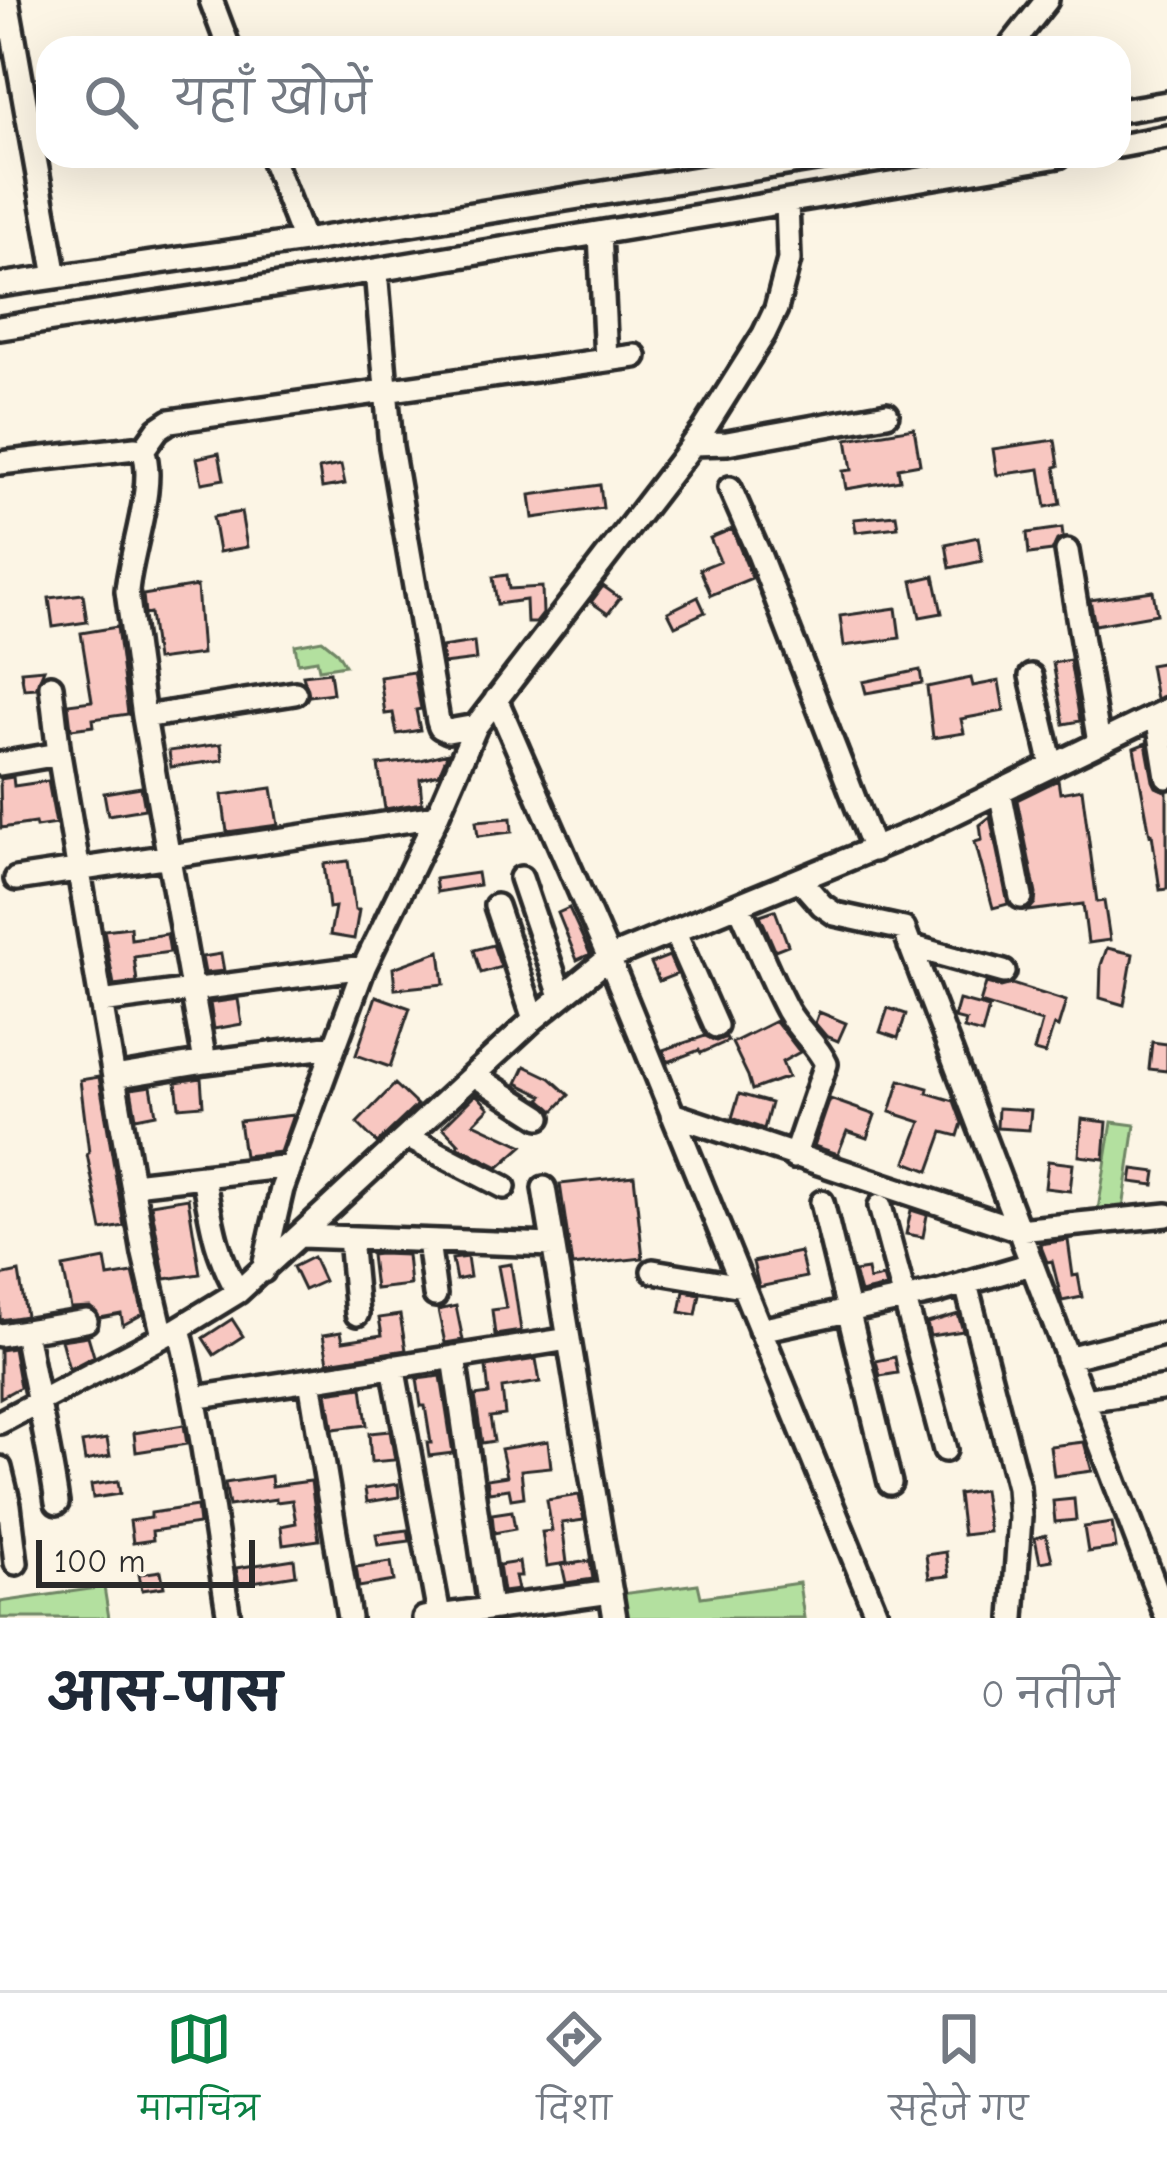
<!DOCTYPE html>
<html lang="hi">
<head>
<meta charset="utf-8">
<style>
	body { margin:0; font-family:"Comic Neue","Playpen Sans Deva",sans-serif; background:#f2f2f3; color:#1f2937 }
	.scale { position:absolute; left:36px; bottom:30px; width:219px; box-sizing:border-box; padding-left:12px; border:6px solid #2b2b2b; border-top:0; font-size:33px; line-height:42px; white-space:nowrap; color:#2b2b2b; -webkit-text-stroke:9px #fcf5e5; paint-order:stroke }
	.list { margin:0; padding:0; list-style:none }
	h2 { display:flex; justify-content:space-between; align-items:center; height:156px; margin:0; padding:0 48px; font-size:51px }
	h2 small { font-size:39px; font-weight:400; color:#747a83 }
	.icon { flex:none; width:66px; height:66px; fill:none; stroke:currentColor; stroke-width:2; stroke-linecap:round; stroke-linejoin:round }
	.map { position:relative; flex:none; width:1167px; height:1618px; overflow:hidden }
	.search { position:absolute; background:#fff; box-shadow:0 12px 48px #0002; left:36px; right:36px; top:36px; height:132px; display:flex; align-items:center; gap:30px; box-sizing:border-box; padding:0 42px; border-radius:36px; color:#747a83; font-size:45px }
	.sheet { height:372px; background:#fff }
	nav { display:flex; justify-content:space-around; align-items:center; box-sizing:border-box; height:168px; border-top:3px solid #e0e1e3; background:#fff; font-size:33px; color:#747a83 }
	nav a { display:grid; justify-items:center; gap:6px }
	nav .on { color:#0b8043 }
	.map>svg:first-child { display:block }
	.green { fill:#b3e09f; stroke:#6f8665; stroke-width:3 }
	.building { fill:#f8c7c1; stroke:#2b2b2b; stroke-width:3 }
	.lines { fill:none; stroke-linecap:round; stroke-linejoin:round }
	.minor-casing { stroke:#2b2b2b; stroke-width:30 }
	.minor { stroke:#fcf5e5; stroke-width:21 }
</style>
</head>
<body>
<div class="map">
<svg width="1167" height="1618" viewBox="0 0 1167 1618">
	<rect width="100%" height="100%" fill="#fcf5e5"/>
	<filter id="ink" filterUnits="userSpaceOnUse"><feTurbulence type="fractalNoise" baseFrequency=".00833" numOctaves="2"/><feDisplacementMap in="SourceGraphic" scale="24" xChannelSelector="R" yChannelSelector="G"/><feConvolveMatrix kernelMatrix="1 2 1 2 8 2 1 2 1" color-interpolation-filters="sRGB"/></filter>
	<g filter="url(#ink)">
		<path class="green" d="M322,640L337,652L345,665L319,669L317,660L298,663L295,645Z
			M1112,1122L1135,1125L1121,1223L1097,1216Z
			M799,1583L804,1618H625L621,1594L698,1584L701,1597Z
			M104,1587L109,1618H0V1602Z"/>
		<path class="building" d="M914,428L920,464L898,468L900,480L846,489L843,471L852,470L847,439Z
			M1055,440L1059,466L1055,467L1061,504L1046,507L1040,469L997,475L993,449Z
			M219,453L224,479L202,483L197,458Z
			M341,465L345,484L322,488L319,469Z
			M600,485L603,508L533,518L530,495Z
			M241,512L247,547L219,552L213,517Z
			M896,515L898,527L856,532L854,519Z
			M1062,528L1063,537L1057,540L1052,551L1029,554L1027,533Z
			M732,529L752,578L711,595L700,569L720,561L710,538Z
			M978,537L982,561L950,568L946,544Z
			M507,575L509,589L542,587L543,614L536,623H527L526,600L497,604L493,577Z
			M934,576L942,613L920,617L912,581Z
			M197,586L202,654L156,660L150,613L145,614L143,595Z
			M603,586L620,598L608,614L591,602Z
			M1153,591L1157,614L1095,625L1090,600Z
			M83,594L87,622L53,627L49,598Z
			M698,597L705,612L675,626L668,612Z
			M896,608L900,638L844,646L840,616Z
			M117,627L128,714L93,719L94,726L71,729L68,704L92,701L81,633Z
			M474,642L476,660L443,664L441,647Z
			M1070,660L1080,721L1064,724L1053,663Z
			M1167,662V695L1156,699L1150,665Z
			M44,669L36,688L24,689L21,671Z
			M920,670L922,683L866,693L863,682Z
			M330,672L333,693L309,696L303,675Z
			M414,672L421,709L416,710L420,730L397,734L393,713L385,714L380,677Z
			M971,678L973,686L999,681L1004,711L961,719L964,733L933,738L927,687Z
			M1146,743L1153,781L1156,787L1167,792V889L1160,890L1152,834L1150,835L1134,748Z
			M221,744L223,760L171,767L169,751Z
			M448,753L439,774L420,779L422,803L385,809L378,765L421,760Z
			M13,777L14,786L48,781L56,824L36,827L35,823L1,828L0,779Z
			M1058,780L1060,793L1082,789L1097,902L1104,901L1110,940L1088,943L1083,904L1028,911L1035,903L1036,894L1017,800Z
			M141,787L145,809L108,815L104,793Z
			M272,788L278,825L227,832L222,795Z
			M990,817L1008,904L993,908L975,842L982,840L980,825Z
			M511,818L512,832L478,836L476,821Z
			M348,861L355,910H359L354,939L330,935L335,907L329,908L324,864Z
			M477,873L479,885L437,892L435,879Z
			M569,908L590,954L577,960L558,913Z
			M775,910L788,945L775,950L760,915Z
			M130,927L131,939L167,934L170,952L134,957L137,982L114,985L104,930Z
			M493,945L501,967L481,973L474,950Z
			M1107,948L1133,954L1124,1005L1100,998L1101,965Z
			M440,951L444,984L395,989L393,968Z
			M221,954L224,971L205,973L202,957Z
			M669,956L677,974L659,981L651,963Z
			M986,983L1001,987L1012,984L1066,1001L1058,1027L1054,1025L1045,1054L1034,1051L1042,1022L980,1003Z
			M376,996L410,1008L390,1067L356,1055Z
			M238,999L242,1024L214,1029L210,1003Z
			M959,1000L989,1008L982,1034L964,1029L966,1021L954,1018Z
			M888,1008L906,1014L898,1038L880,1032Z
			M819,1012L846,1023L838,1041L826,1036L815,1023Z
			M776,1021L800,1052L782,1062L788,1077L752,1090L748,1076L732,1043Z
			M705,1036L716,1041L726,1037L728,1041L701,1053L699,1050L668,1062L663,1050Z
			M1152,1042L1167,1044V1071L1149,1069Z
			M525,1066L550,1078L569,1095L554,1111L540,1099L543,1096L517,1083Z
			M99,1077L124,1226L102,1230L87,1154L89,1153L80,1080Z
			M201,1078L203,1105L179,1107L176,1082Z
			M900,1080L928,1088L927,1093L954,1101L962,1123L958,1136L943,1132L929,1171L906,1162L921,1122L890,1112Z
			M395,1084L417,1105L377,1143L357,1123Z
			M151,1086L156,1114L136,1118L131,1089Z
			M476,1094L489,1108L474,1123L523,1146L499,1167L457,1146L459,1144L443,1127Z
			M739,1094L771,1103L764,1129L732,1118Z
			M830,1099L875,1115L867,1138L847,1131L838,1154L814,1146Z
			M998,1108L1031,1110L1029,1130L997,1128Z
			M293,1115L280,1152L244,1156L239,1121Z
			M1082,1119L1107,1122L1104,1159L1079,1156Z
			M1048,1161L1073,1164L1070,1191L1045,1188Z
			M1133,1169L1156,1172L1154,1185L1131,1182Z
			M634,1176L643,1258L572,1266L560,1184Z
			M188,1198L200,1274L165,1279L151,1204Z
			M911,1210L927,1215L923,1237L906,1234Z
			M1068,1240L1073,1276L1078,1275L1082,1297L1062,1301L1052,1261L1047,1262L1040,1244Z
			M800,1252L806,1277L759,1287L753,1262Z
			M380,1254L407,1255L410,1285L375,1289L371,1255Z
			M313,1257L324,1281L304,1290L293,1267Z
			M467,1257L470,1277L456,1280L452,1259Z
			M105,1259L108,1277L133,1273L143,1314L123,1325L121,1314L100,1318L90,1307L71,1308L63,1267Z
			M511,1264L521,1331L495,1335L492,1310L506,1308L498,1266Z
			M867,1270L869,1280L883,1277L886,1287L860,1293L854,1272Z
			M19,1272L26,1316L0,1320V1276Z
			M684,1291L700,1294L696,1315L680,1312Z
			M456,1306L463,1340L445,1343L438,1310Z
			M958,1314L963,1331L930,1336L927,1323Z
			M400,1315L406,1350L328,1362L323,1335L341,1332L343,1341L382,1335L379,1318Z
			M232,1319L243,1336L214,1355L203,1338Z
			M88,1336L94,1356L69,1369L61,1340Z
			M13,1348L20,1387L0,1398V1350Z
			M895,1357L898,1373L880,1376L876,1361Z
			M536,1359L540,1382L502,1388L505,1415L490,1417L494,1441L482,1443L475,1396L489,1394L486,1367Z
			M441,1376L453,1453L429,1456L427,1443H431L425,1406H421L417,1379Z
			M362,1387L367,1425L333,1429L327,1392Z
			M184,1425L187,1444L136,1452L134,1433Z
			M390,1431L395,1460L371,1462L369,1433Z
			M107,1439L110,1456L85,1461L82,1443Z
			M548,1441L551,1467L521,1470L524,1497L511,1499L509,1489L489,1492L487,1479L507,1476L501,1449Z
			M1084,1442L1092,1471L1054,1476L1050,1446Z
			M271,1476L272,1486L311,1481L319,1540L283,1545L281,1526L296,1523L292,1500L276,1502V1499L229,1506L225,1483Z
			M118,1481L120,1494L93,1498L91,1485Z
			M398,1484L399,1497L367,1502L365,1489Z
			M983,1490L989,1532L963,1535L958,1494Z
			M579,1495L584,1520L562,1523L567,1563L547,1566L542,1532L552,1531L547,1500Z
			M1074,1499L1076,1520L1055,1522L1053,1501Z
			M197,1506L199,1524L152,1531L153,1540L133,1543L130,1521L151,1518V1513Z
			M512,1511L515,1529L494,1533L492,1514Z
			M1112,1523L1116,1548L1088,1552L1084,1527Z
			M408,1530L410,1541L378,1545L376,1534Z
			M1046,1535L1052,1560L1040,1562L1035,1538Z
			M946,1552L949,1576L929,1578L926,1555Z
			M294,1559L296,1575L239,1584L236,1568Z
			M590,1561L593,1579L566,1583L562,1565Z
			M391,1562L394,1581L359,1587L356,1567Z
			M519,1562L521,1576H515L518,1590L503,1592L499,1565Z
			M161,1571L164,1587L142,1590L139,1574Z"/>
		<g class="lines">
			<defs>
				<path id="minor" d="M7,0L56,277
					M211,0L229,48
					M1009,48L1047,0
					M1119,111L1167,103
					M1119,146L1167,137
					M271,156L304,241
					M600,233L606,360
					M376,270L391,447L438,721L440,727L448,731L476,726
					M0,285L304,241L835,156
					M0,328L376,270L1059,156
					M692,444L727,443L887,414
					M143,450L158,429L170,421L635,356
					M0,463L135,448L143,450C157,483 130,552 127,591L144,717L205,1062
					M730,488L759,554L874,850
					M1067,551L1099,743
					M1031,676L1052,766
					M51,686L59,754L144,1254L163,1336
					M496,699L609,958L878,1618
					M1157,715L1167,777
					M144,717L295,693
					M0,764L59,754
					M1000,791L1021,897
					M521,878L561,996
					M16,879L437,816
					M800,880L822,905L835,914L904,929L1167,1618
					M739,905C755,940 769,976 787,1010C798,1030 817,1044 826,1064L794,1157
					M496,906L534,1019
					M674,931L716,1026
					M910,946L1004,972
					M101,1002L364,967
					M474,1075L540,1117
					M114,1077L205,1062L335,1046
					M672,1114L1019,1230L1167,1215
					M407,1137L504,1187
					M203,1176C212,1223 214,1249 238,1292
					M133,1184L290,1166
					M544,1188L615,1618
					M822,1202L890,1483
					M880,1206L945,1450
					M301,1236L553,1245
					M350,1238L357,1314
					M428,1241L435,1295
					M263,1271L282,1189L364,967L437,816L476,726L703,431L764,334L776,309L789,260L787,202
					M653,1271L742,1286
					M966,1284L1018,1487L1020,1517L1013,1618
					M179,1328C203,1424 213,1521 229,1618
					M760,1330L936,1292L1031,1264
					M25,1331C35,1389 49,1445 57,1503
					M0,1335L86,1321
					M454,1357L490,1608
					M1067,1358L1167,1333
					M393,1366L439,1615
					M310,1380L349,1618
					M195,1398L569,1339
					M1084,1400L1167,1388
					M0,1422L179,1328L238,1292L534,1019L609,958L924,828L1167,710
					M0,1468L9,1505L16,1563
					M424,1618L611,1592"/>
			</defs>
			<use href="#minor" class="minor-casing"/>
			<use href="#minor" class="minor"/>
		</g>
	</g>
</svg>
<div class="scale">100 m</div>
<div class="search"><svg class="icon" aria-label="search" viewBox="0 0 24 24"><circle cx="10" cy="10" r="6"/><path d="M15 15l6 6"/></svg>यहाँ खोजें</div>
</div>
<section class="sheet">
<h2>आस-पास<small>0 नतीजे</small></h2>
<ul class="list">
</ul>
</section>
<nav>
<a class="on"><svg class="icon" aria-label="map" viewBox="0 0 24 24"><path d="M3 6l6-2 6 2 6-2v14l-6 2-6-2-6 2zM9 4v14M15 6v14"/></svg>मानचित्र</a>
<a><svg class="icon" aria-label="directions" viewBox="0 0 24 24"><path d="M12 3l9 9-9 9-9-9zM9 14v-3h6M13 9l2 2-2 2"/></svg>दिशा</a>
<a><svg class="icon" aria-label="saved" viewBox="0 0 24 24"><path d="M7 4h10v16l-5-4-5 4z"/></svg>सहेजे गए</a>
</nav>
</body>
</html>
